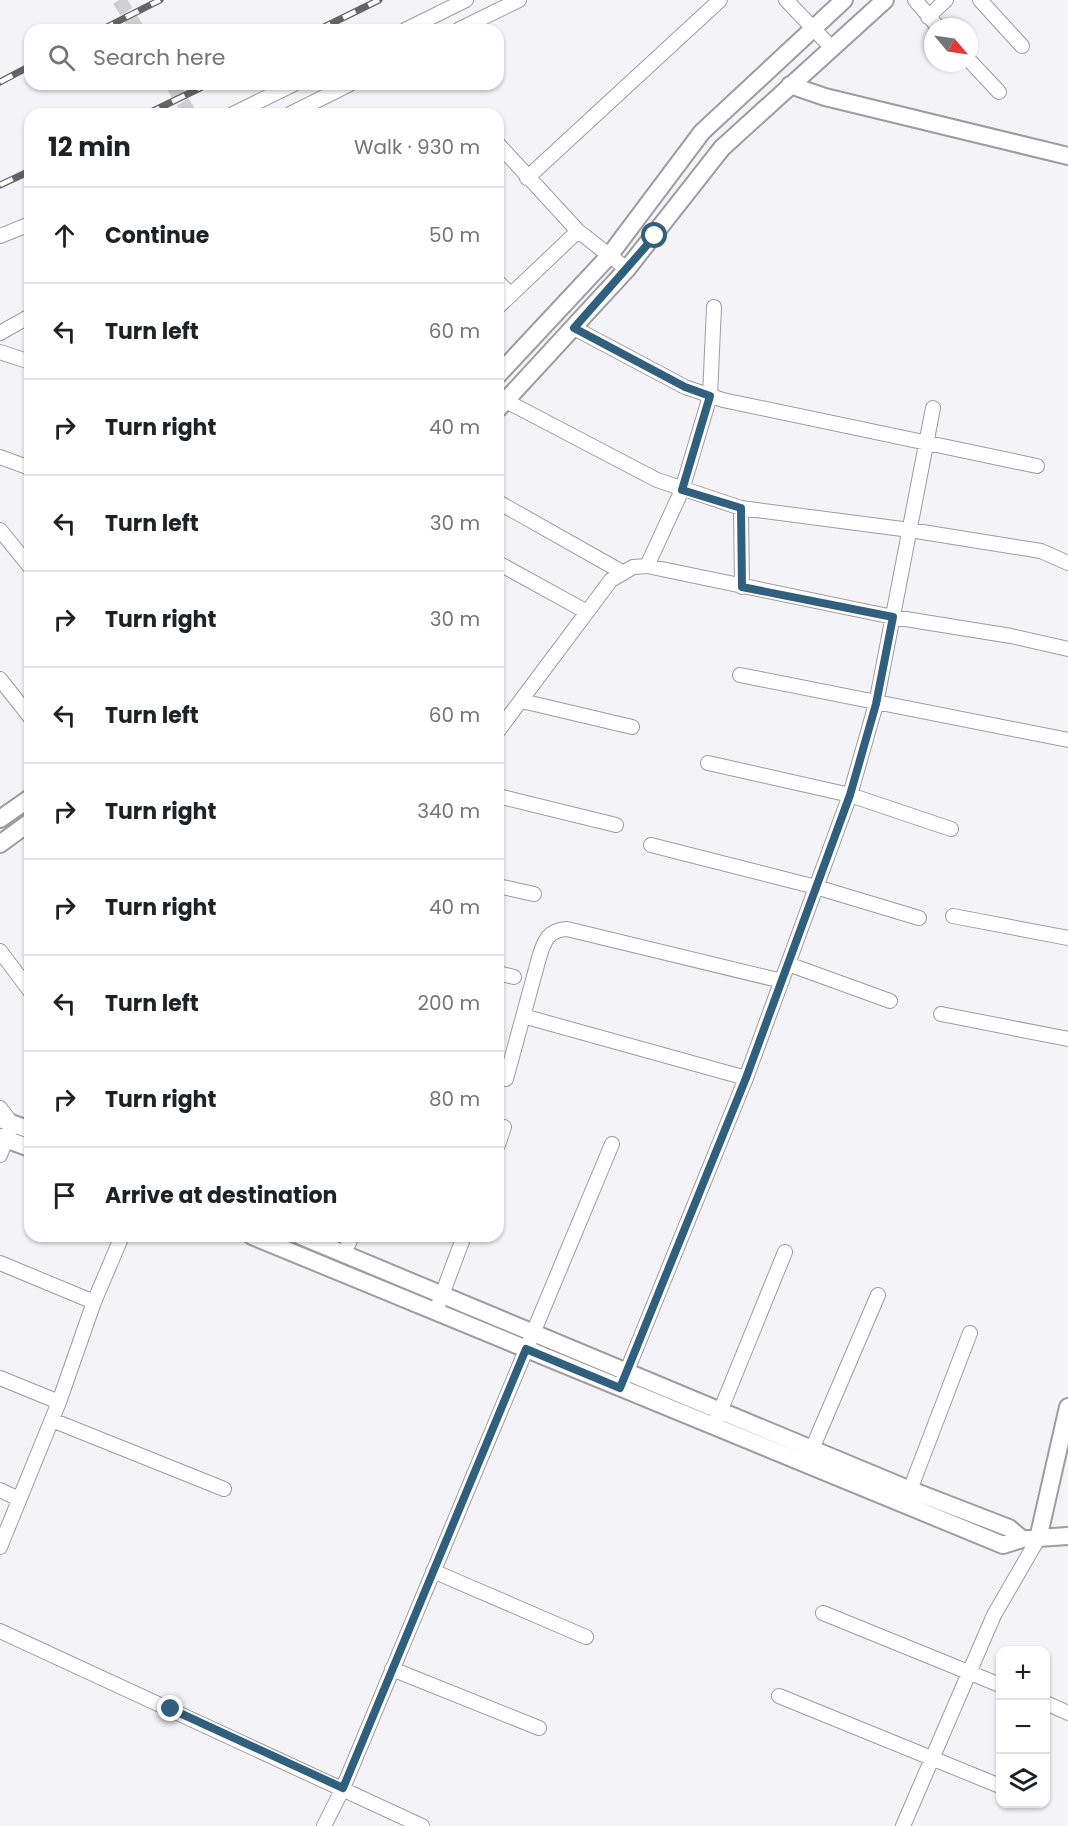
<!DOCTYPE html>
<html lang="en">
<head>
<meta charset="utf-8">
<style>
	body { margin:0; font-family:Poppins,sans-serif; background:#f2f2f2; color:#202124 }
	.controls { position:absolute; right:18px; bottom:18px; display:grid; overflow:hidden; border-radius:12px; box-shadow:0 2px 4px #0004 }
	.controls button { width:54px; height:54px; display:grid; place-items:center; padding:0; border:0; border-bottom:2px solid #e0e0e0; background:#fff; color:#202124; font:30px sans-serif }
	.compass { position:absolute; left:924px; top:18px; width:54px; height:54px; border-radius:50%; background:#fff; box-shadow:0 2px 4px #0004; rotate:119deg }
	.stop { position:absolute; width:18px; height:18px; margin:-14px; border:4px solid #30607e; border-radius:50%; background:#fff }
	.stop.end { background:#30607e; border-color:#fff; box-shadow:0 2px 6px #0008 }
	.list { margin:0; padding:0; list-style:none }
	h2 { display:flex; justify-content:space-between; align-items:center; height:78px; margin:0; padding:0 24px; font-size:26px }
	h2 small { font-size:20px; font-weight:400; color:#757577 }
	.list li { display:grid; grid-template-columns:39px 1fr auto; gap:18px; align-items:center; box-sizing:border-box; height:96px; padding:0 24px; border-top:2px solid #e0e0e0 }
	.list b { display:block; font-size:22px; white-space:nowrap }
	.list em { font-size:20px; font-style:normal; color:#757577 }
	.icon { flex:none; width:33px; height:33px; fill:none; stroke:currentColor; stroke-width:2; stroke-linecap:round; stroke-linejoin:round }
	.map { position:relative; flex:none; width:1068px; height:1826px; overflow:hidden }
	.search { position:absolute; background:#fff; box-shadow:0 2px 4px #0004; left:24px; top:24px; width:480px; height:66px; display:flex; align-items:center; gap:15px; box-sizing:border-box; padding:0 21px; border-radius:18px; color:#757577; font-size:22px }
	.panel { position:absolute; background:#fff; box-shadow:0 2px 4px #0004; left:24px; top:108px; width:480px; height:1134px; border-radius:18px }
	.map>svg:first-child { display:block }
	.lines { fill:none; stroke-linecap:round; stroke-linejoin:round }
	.minor-tunnel { stroke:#cfced2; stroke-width:14; stroke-dasharray:14 7; stroke-linecap:butt }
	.minor-casing { stroke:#9e9ca0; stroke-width:16 }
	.tertiary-casing { stroke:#9e9ca0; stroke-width:20 }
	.minor { stroke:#fff; stroke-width:14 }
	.tertiary { stroke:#fff; stroke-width:16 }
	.rail-casing { stroke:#646366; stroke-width:7 }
	.rail { stroke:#fff; stroke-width:4.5; stroke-dasharray:14; stroke-linecap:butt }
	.route { stroke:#30607e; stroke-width:8 }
</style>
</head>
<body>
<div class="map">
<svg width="1068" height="1826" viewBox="0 0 1068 1826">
	<rect width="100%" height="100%" fill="#f4f3f7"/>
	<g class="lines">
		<path class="minor-tunnel" d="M119,0L138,30
			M172,84L190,114"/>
		<defs>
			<path id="minor" d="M786,0L831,47
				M915,0L938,27
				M980,0L1022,46
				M928,17L946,0
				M405,30L466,0
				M458,30L519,0
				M969,60L999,92
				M233,114L294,84
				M290,114L350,84
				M498,144L578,231L627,269
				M527,178L720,0
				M0,236L30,224
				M498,282L511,295
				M498,307L578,231
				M574,328L685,387L723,400L1037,466
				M0,333L30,316
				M0,352L30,362
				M506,401L657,480L741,508L910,530L1041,551L1068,563
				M0,457L30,468
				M498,502L622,572
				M741,508L742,587
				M0,530L30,567
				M498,563L587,612
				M647,566L682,490L710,396L714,307
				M740,675L1068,740
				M0,679L30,717
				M522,701L632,727
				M498,731L611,580L633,567L647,566L893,617L1011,636L1068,649
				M708,763L850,795L951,829
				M498,796L616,825
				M651,845L816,887L919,918
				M498,886L534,894
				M953,916L1068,938
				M0,951L30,991
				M788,964L890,1001
				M498,973L514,977
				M941,1014L1068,1039
				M523,1016L746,1078
				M506,1079L539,958C544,941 548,930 567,929L782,981
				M0,1108L12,1124L0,1155
				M498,1145L504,1127
				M344,1253L352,1236
				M0,1263L94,1302
				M436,1311L464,1236
				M0,1378L59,1402
				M620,1388L746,1078L850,795L876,704L933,408
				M717,1419L785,1252
				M52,1420L224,1489
				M812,1449L878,1295
				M0,1490L19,1499
				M910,1490L970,1333
				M0,1547L59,1402L94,1302L122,1236
				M433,1571L586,1637
				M823,1613L1000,1685
				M0,1631L422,1826
				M392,1669L539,1728
				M779,1696L1000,1786
				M1046,1703L1068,1713
				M324,1826L343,1788L612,1144
				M903,1826L994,1615L1038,1539"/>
			<path id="tertiary" d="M790,85L825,97L1068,156
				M498,375L609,256L702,132L844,0
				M498,409L627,269L722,148L885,0
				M0,819L30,798
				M0,844L30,822
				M0,1119L30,1130
				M0,1137L30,1148
				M252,1236L1003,1545L1022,1539L1068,1536
				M301,1236L903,1487L1009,1528L1022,1539
				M1038,1539L1068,1407"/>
		</defs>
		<use href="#minor" class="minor-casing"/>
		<use href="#tertiary" class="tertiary-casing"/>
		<use href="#minor" class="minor"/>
		<use href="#tertiary" class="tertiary"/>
		<defs>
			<path id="rail" d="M101,30L160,0
				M318,30L379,0
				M0,82L30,66
				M147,114L208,84
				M0,185L30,171"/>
		</defs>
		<use href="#rail" class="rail-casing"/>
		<use href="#rail" class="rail"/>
	</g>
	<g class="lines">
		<path class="route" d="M171,1709L343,1788L526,1349L620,1388L746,1078L850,795L876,704L893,617L742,587L741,508L682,490L710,396L685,387L574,328L655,236"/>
	</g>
</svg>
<div class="controls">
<button>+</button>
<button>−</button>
<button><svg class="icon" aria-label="layers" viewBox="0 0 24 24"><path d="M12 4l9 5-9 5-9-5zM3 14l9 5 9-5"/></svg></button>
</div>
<svg class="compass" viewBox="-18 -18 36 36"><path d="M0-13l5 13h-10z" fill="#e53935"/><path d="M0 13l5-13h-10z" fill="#757577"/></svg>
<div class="stop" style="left:655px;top:236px"></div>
<div class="stop end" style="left:171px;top:1709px"></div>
<div class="search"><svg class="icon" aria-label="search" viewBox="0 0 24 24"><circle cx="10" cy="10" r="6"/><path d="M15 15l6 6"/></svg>Search here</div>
<section class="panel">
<h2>12 min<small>Walk · 930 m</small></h2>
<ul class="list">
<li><svg class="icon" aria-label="ahead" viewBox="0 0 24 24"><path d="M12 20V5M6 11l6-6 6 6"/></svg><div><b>Continue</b></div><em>50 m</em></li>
<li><svg class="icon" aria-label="left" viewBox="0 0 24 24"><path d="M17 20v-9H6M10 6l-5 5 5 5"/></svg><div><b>Turn left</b></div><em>60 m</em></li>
<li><svg class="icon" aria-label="right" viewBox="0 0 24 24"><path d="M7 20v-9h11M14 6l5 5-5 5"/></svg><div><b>Turn right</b></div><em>40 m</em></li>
<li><svg class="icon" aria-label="left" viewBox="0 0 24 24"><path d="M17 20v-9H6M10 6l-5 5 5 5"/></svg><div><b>Turn left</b></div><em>30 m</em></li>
<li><svg class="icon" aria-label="right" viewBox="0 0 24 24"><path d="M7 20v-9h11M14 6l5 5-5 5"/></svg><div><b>Turn right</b></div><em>30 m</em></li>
<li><svg class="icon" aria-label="left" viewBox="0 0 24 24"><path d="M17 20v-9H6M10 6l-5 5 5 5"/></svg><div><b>Turn left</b></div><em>60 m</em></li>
<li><svg class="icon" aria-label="right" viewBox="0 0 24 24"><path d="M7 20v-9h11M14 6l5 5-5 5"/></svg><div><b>Turn right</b></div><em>340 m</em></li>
<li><svg class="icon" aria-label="right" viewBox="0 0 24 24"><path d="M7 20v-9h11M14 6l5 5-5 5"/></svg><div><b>Turn right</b></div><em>40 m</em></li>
<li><svg class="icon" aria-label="left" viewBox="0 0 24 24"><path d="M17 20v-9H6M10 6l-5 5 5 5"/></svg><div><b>Turn left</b></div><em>200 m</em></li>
<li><svg class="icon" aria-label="right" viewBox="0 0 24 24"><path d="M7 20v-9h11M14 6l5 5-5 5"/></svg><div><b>Turn right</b></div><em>80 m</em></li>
<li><svg class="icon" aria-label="arrive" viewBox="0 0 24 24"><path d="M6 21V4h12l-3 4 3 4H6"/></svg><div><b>Arrive at destination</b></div></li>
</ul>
</section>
</div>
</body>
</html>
